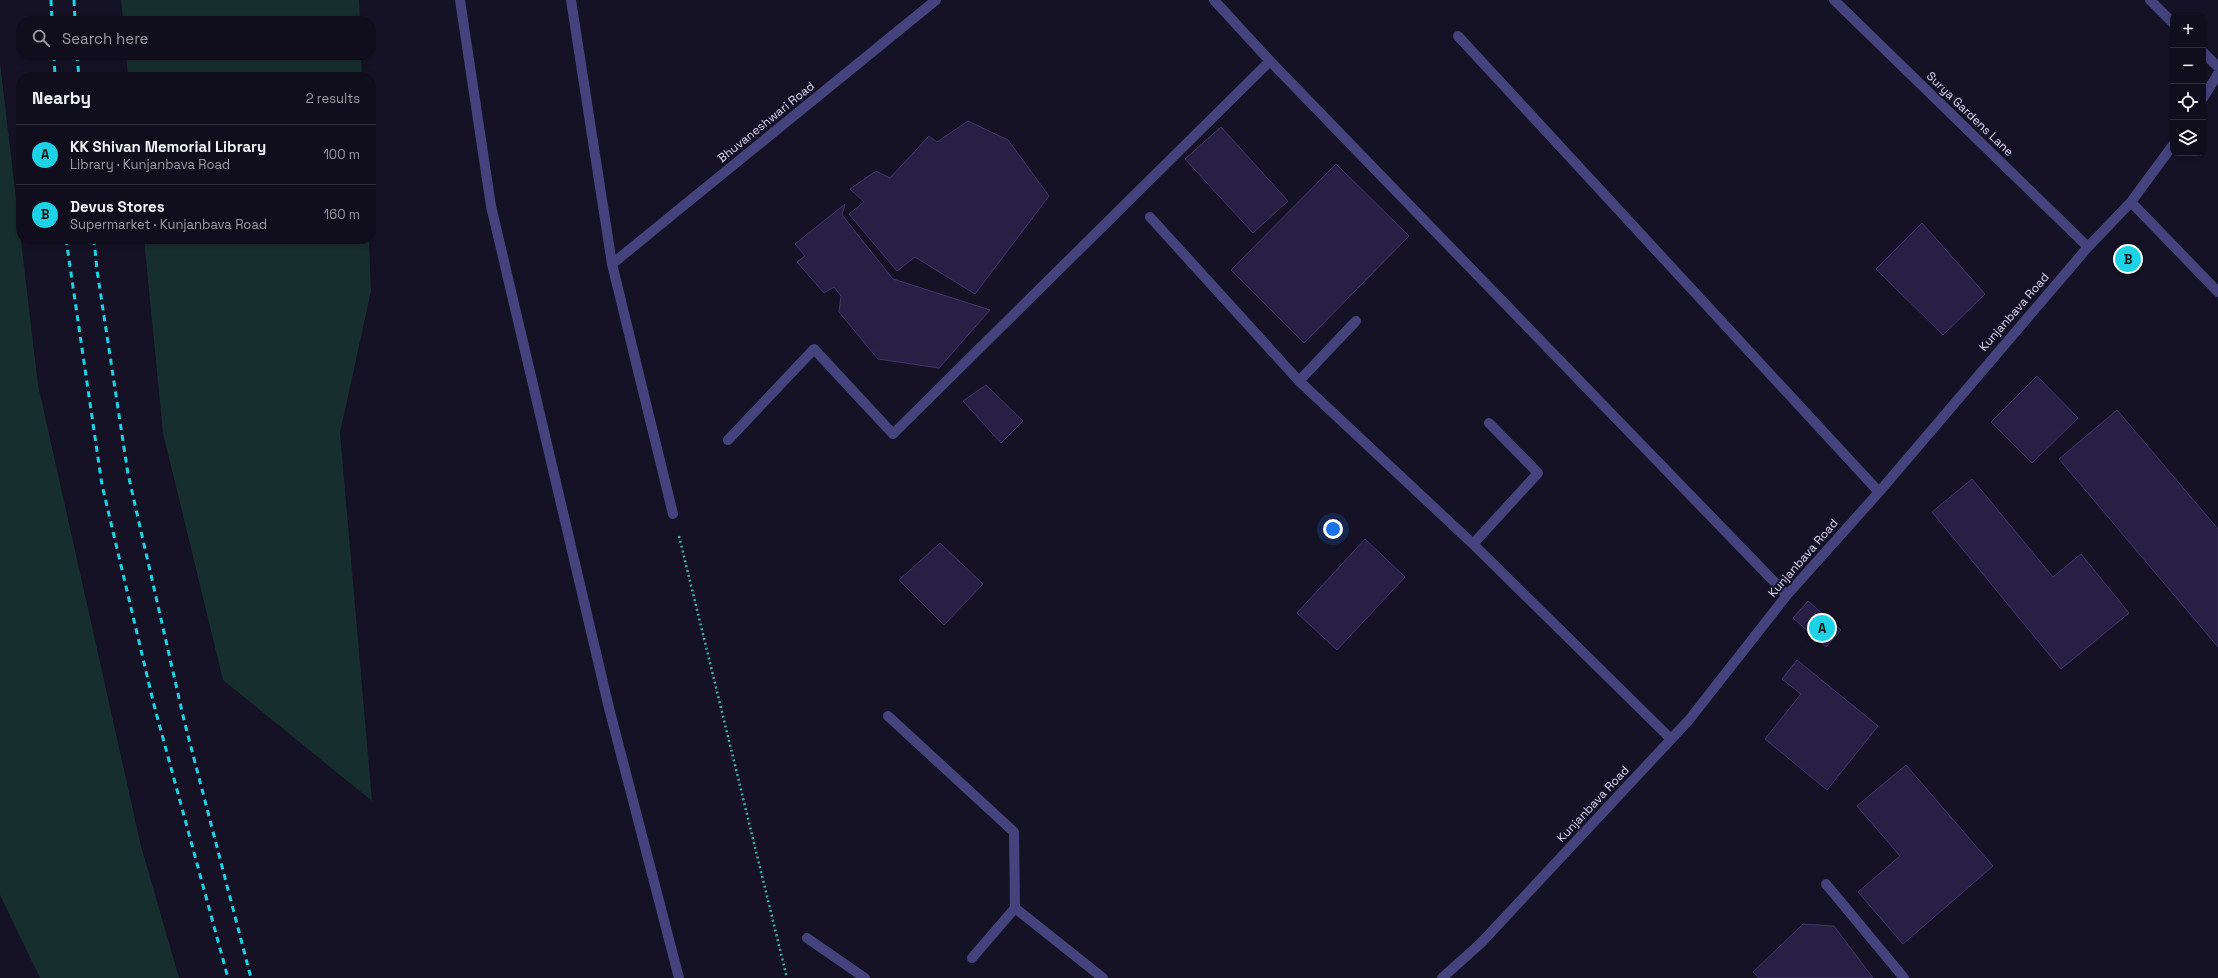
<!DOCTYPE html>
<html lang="en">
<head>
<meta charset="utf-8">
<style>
	body { margin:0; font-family:"Space Grotesk",sans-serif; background:#1e1c29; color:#f1f3f6 }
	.controls { position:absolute; right:12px; top:12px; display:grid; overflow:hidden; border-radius:8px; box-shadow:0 2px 6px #0003 }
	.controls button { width:36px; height:36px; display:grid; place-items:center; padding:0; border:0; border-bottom:1px solid #302e3b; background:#100e1c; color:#f1f3f6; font:20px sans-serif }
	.you { position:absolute; left:1333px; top:529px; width:14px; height:14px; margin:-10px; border:3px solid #fff; border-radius:50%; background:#1a73e8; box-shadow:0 0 0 6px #1a73e833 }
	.badge { display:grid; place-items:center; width:26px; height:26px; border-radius:50%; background:#1dd2e4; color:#111; font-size:13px; font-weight:700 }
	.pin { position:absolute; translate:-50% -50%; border:2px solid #fff; box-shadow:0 1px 4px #0006 }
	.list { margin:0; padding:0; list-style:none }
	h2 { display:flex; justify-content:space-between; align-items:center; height:52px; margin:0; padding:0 16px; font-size:17px }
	h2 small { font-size:13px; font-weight:400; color:#9c9ca3 }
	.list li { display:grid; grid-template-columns:26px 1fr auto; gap:12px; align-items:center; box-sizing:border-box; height:60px; padding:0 16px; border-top:1px solid #302e3b }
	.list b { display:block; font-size:15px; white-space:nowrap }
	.list p { margin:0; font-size:13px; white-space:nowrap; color:#9c9ca3 }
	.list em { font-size:13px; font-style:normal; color:#9c9ca3 }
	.icon { flex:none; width:22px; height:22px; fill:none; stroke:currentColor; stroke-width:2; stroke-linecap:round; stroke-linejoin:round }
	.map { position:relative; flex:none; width:2218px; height:978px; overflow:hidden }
	.search { position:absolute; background:#100e1c; box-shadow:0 2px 6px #0003; left:16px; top:16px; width:360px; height:44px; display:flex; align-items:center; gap:10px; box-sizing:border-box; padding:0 14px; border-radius:16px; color:#9c9ca3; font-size:15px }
	.panel { position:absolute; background:#100e1c; box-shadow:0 2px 6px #0003; left:16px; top:72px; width:360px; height:172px; border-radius:16px }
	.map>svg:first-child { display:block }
	.green { fill:#162e2d }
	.building { fill:#272044; stroke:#40356d }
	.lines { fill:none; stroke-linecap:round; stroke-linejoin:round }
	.path { stroke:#3eaba3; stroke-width:2.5; stroke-dasharray:2 3; stroke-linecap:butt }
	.minor { stroke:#44437e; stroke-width:10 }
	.rail { stroke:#1dd2e4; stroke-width:3; stroke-dasharray:6 5; stroke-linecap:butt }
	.labels { text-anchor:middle; stroke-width:4; stroke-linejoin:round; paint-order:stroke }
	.street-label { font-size:12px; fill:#dedafb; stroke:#151225 }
</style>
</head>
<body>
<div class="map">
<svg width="2218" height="978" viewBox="0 0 2218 978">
	<rect width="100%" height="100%" fill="#151225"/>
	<path class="green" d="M121,0H359L360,21H123Z
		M126,55H361L362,77H128Z
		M0,63L38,385L141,846L179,978H40L0,895Z
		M144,239H369L371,291L340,433L372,801L223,680L163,433Z"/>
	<path class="building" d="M968,121L1008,140L1049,196L975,294L915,257L897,271L849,214L864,202L850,189L876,171L890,178L929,136L937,142Z
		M1221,127L1288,201L1253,233L1185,159Z
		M1336,164L1409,236L1304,343L1231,270Z
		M845,204L842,215L893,279L990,310L939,368L878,359L839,312L841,296L834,287L824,293L797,262L805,256L795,244Z
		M1922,223L1985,294L1943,335L1876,269Z
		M2037,376L2078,418L2032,463L1991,422Z
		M986,385L1023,421L1001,443L963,401Z
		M2117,410L2218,529V647L2059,459Z
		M1972,479L2053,577L2081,554L2129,613L2061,669L1932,512Z
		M1365,539L1405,577L1337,650L1297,613Z
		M940,543L983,584L944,625L899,580Z
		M1808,601L1841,630L1826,647L1793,618Z
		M1797,660L1878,726L1827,790L1765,739L1801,694L1782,679Z
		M1906,765L1993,866L1903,944L1858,892L1900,856L1857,806Z
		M1803,924L1834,926L1873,978H1759L1753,972Z"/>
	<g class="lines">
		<path class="path" d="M679,536L787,978"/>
		<path class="minor" d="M460,0L491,206L609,708L679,978
			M571,0L612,264L673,514
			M1214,0L1270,61L1787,595
			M1834,0L2088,247
			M2150,0L2173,23
			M1458,36L1879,492
			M2203,52L2218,67
			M2203,98L2218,74
			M2131,202L2218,292
			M1150,217L1299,381L1473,544L1671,739
			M612,264L936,0
			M1299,381L1356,321
			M728,440L814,349L893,434L1270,61
			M1473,544L1538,473L1489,423
			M888,716L1014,832L1015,908L1103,978
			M1826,884L1904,978
			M807,938L865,978
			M972,958L1015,908
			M1442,978L1481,943L1689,720L1787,595L1879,492L2088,247L2131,202L2173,145"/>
		<path class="rail" d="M51,0L52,21
			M74,0L75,21
			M54,55L55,77
			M77,55L79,77
			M66,239L102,485L154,705L228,978
			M94,239L97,270L128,474L184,720L251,978"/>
	</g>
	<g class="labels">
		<g class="street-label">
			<text transform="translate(1970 114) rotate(44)" y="4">Surya Gardens Lane</text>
			<text transform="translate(766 122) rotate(-39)" y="4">Bhuvaneshwari Road</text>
			<text transform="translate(2014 312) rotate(-49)" y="4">Kunjanbava Road</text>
			<text transform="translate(1803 558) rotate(-49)" y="4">Kunjanbava Road</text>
			<text transform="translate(1593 804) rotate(-47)" y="4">Kunjanbava Road</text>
		</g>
	</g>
</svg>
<div class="controls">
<button>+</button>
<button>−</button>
<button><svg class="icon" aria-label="locate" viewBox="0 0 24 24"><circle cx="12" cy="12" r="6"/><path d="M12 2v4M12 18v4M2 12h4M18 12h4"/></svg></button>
<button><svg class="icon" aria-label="layers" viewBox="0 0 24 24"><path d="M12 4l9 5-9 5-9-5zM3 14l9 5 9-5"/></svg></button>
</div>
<div class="you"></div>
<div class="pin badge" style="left:1822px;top:628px">A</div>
<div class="pin badge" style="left:2128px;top:259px">B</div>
<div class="search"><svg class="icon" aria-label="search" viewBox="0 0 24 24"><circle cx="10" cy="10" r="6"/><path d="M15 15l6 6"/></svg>Search here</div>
<section class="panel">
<h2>Nearby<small>2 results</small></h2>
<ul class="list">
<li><span class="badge">A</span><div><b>KK Shivan Memorial Library</b><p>Library · Kunjanbava Road</p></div><em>100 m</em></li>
<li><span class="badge">B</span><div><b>Devus Stores</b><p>Supermarket · Kunjanbava Road</p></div><em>160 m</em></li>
</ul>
</section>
</div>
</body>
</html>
